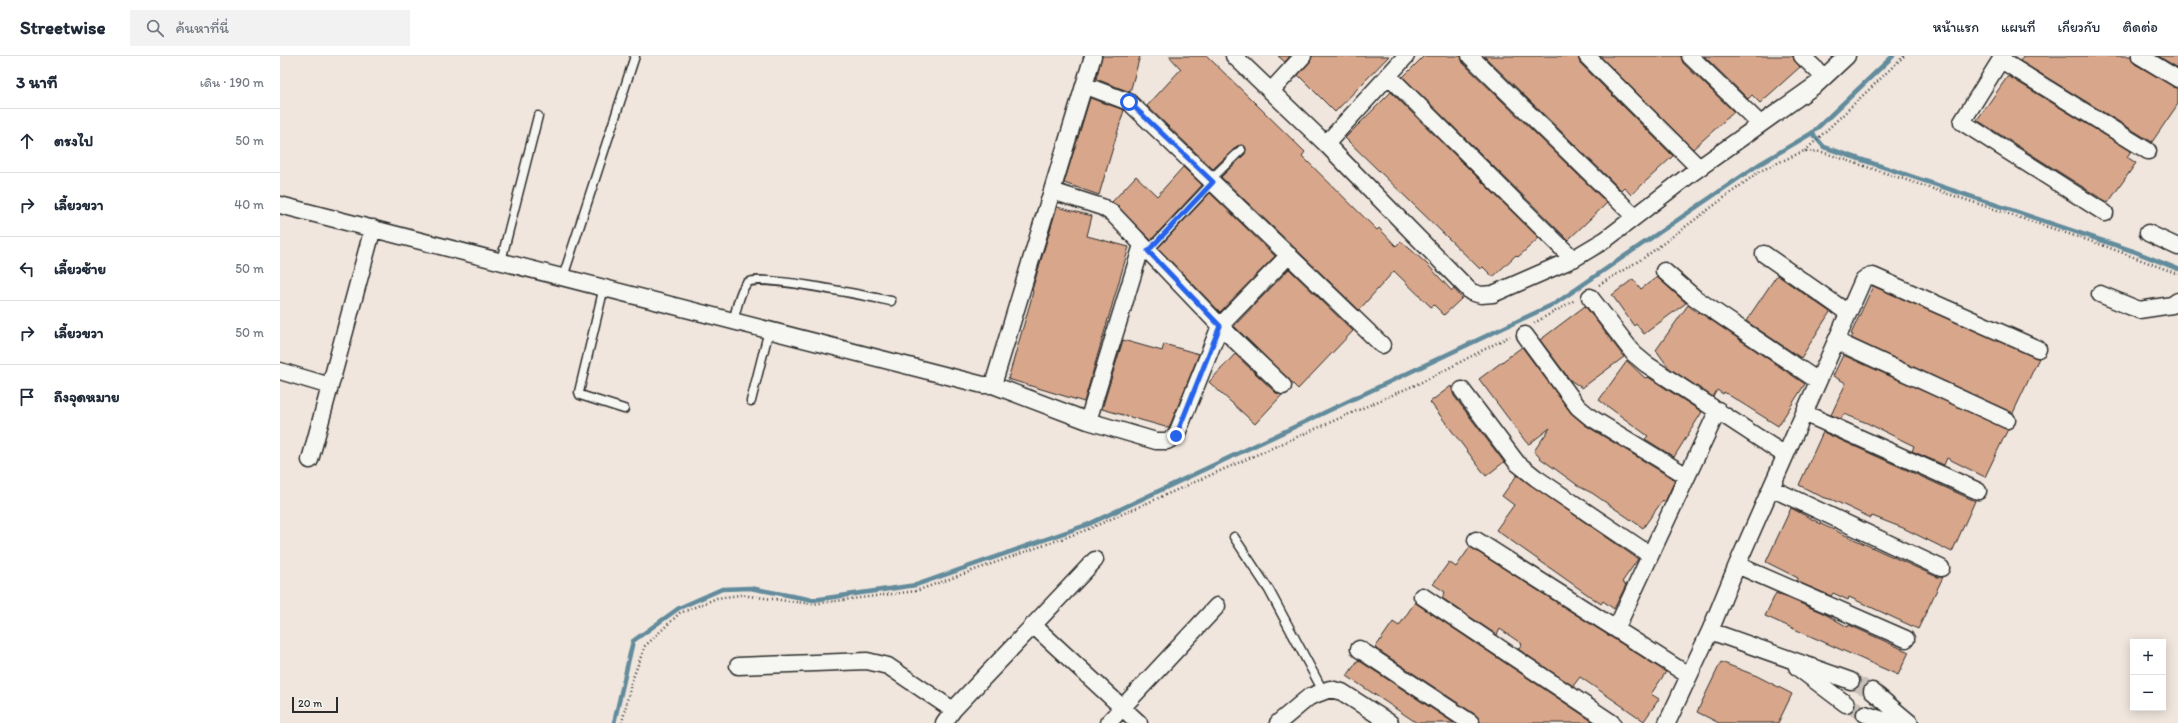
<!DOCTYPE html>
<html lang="th">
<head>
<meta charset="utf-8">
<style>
	body { margin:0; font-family:Itim,"Playpen Sans Thai",sans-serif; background:#f2f2f3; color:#1f2937 }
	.controls { position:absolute; right:12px; bottom:12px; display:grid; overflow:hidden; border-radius:0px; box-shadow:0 2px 10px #0003 }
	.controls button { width:36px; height:36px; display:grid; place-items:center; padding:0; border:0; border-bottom:1px solid #e0e1e3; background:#fff; color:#1f2937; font:20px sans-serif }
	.scale { position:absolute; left:12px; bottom:10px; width:46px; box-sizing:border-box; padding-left:4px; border:2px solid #2b2b2b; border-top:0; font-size:11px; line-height:14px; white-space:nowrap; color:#2b2b2b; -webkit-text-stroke:3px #f6f6f2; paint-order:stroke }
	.stop { position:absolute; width:12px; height:12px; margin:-9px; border:3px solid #2563eb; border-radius:50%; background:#fff }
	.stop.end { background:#2563eb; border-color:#fff; box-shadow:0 1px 4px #0008 }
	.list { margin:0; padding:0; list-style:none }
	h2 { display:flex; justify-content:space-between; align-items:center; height:52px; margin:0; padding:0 16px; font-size:17px }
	h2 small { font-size:13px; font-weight:400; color:#747a83 }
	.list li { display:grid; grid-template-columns:26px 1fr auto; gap:12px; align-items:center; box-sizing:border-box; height:64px; padding:0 16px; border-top:1px solid #e0e1e3 }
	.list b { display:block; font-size:15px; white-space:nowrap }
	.list em { font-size:13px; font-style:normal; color:#747a83 }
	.icon { flex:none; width:22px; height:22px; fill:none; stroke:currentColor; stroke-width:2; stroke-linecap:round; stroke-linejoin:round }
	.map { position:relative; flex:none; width:1898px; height:667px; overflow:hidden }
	header { display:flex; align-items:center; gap:24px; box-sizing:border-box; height:56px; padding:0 20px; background:#fff; border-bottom:1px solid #e0e1e3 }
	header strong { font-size:19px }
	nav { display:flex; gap:22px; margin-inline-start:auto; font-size:14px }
	.search { width:280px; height:36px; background:#f2f2f3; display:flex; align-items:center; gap:10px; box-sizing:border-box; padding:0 14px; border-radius:0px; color:#747a83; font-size:15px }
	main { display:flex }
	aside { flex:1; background:#fff }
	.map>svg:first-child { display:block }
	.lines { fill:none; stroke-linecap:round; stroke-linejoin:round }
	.stream { stroke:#628b9c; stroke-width:4.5 }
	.building { fill:#d8a68a; stroke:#2b2b2b }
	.minor-tunnel { stroke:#c9c1b9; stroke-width:16; stroke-dasharray:16 8; stroke-linecap:butt }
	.service-casing { stroke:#2b2b2b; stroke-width:11 }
	.minor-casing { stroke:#2b2b2b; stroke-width:19 }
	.path { stroke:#2b2b2b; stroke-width:2.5; stroke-dasharray:1 3; stroke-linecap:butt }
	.service { stroke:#f6f6f2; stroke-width:8 }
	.minor { stroke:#f6f6f2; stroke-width:16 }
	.route { stroke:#2563eb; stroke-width:5 }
</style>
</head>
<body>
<header>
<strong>Streetwise</strong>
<div class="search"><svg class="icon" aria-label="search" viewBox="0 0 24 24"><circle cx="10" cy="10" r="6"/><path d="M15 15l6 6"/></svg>ค้นหาที่นี่</div>
<nav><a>หน้าแรก</a><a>แผนที่</a><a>เกี่ยวกับ</a><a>ติดต่อ</a></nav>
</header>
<main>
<aside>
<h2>3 นาที<small>เดิน · 190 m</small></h2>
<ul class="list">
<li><svg class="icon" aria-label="ahead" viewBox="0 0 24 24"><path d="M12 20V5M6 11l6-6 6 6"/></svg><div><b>ตรงไป</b></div><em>50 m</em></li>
<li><svg class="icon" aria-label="right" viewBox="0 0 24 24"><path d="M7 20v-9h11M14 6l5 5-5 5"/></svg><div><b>เลี้ยวขวา</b></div><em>40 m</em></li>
<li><svg class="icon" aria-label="left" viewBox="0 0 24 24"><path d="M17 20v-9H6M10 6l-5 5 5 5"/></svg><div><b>เลี้ยวซ้าย</b></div><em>50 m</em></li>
<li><svg class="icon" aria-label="right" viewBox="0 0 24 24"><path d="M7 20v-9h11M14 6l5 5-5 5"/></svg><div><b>เลี้ยวขวา</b></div><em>50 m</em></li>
<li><svg class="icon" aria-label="arrive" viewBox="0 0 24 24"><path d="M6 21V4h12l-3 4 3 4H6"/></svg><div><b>ถึงจุดหมาย</b></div></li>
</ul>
</aside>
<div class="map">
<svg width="1898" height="667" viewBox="0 0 1898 667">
	<rect width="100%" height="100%" fill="#f0e6dd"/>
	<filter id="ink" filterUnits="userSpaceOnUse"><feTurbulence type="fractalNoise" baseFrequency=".025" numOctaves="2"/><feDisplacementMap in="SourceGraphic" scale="8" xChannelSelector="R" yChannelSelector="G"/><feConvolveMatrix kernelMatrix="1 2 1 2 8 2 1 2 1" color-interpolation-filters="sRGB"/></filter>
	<g filter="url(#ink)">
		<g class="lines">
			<path class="stream" d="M1532,77L1544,91L1853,195L1898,213
				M334,667L353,585L399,552L442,533L470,532L533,544L636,529L809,468L1276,247L1478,109L1532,77L1613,0"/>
		</g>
		<path class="building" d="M822,0H860L850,36L816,23Z
			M889,0H927L1025,96L1022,100L1097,174L1099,172L1116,190L1121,185L1147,208L1172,235L1174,233L1182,242L1164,259L1154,249L1151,251L1114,215L1079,254L941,121L965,98L966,93L965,90H957L933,113L867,50L901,13Z
			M998,0H1010L1005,6Z
			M1032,0H1109L1055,56L1018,19L1030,6Z
			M1144,0H1181L1183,7L1327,147L1288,184L1123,21Z
			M1204,0H1298L1300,7L1393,100L1351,139L1344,131L1341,134Z
			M1320,0H1401L1403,7L1454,56L1413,93Z
			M1424,0H1513L1520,11L1480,47L1472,39L1468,43Z
			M1743,0H1851L1855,8L1898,32V48L1872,86L1740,5Z
			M1878,0H1898V12Z
			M1728,20L1851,95L1847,101L1856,107L1828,147L1697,64Z
			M1111,36L1259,182L1238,201L1236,199L1213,221L1203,211L1200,213L1065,82Z
			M810,42L844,54L819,139L784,127Z
			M903,111L922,129L871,184L832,146L856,120L877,140Z
			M930,137L995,200L940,256L878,192Z
			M777,151L812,160L807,180L849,191L804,346L728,323L751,244L753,235L752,234Z
			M1009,213L1073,275L1018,333L954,270Z
			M1497,219L1550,256L1521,302L1466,265Z
			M1377,221L1406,247L1364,278L1356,268L1354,270L1332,239L1353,223L1361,233Z
			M1593,230L1759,302L1733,357L1571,282L1573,279L1571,278Z
			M1408,249L1418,257L1419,256L1525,328L1498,370L1444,336L1443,338L1437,334L1433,341L1389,312L1376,294Z
			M1305,250L1344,301L1302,332L1290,324L1260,284Z
			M843,284L882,295L884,288L919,298L889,372L822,353Z
			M1242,291L1292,358L1305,369L1395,424L1385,446L1383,444L1363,472L1312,437L1300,431L1260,402L1254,395L1270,372L1249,388L1246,386L1199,323Z
			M955,298L996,337L1002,339L975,368L929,326Z
			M1563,299L1728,373L1705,421L1667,402L1664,409L1632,395L1634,390L1587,367L1564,358L1561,363L1551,359L1566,327L1553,320Z
			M1347,305L1365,322L1368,321L1422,356L1394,401L1365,383L1368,380L1319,344Z
			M1171,330L1174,340L1224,406L1206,420L1150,346Z
			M1543,376L1695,445L1672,496L1623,472L1592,460L1591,462L1553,444L1542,441L1519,429Z
			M1237,419L1358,503L1342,526L1346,529L1334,553L1323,545L1321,548L1216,474L1234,449L1222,440Z
			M1511,452L1543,469L1657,521H1663L1638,573L1569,541L1568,544L1553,537L1551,540L1516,525L1518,522L1486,506Z
			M1190,491L1386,616L1371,638L1379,643L1364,665L1300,621L1293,630L1238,593L1242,588L1220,573L1217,579L1162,542L1165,536L1153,528L1169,506L1176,511Z
			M1496,537L1543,557L1568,571L1569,569L1629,596L1618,619L1485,560Z
			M1135,546L1137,548L1315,667H1200L1196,659L1095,592L1113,566L1119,570Z
			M1078,604L1174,667H1137L1067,620Z
			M1441,606L1477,620L1512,638L1498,667H1439L1417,656Z"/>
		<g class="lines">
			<path class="minor-tunnel" d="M1571,625L1592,635
				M1566,648L1585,658"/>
			<defs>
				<path id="service" d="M930,124L961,94
					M868,195L933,126
					M221,205L258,60
					M283,221L355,0
					M324,231L299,336L300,339L344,353
					M453,264C457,254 459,235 467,227C477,217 591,241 611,245
					M471,345L489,274
					M954,481L989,534L1043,635"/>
				<path id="minor" d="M954,0L1046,88L1191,236L1201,239L1213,238L1293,203L1325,184L1412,117L1537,28L1567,0
					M1190,0L1354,160
					M1307,0L1419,112
					M1410,0L1480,68
					M1522,0L1544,21
					M1723,0L1682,66L1825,157
					M1860,0L1898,23
					M1721,4L1868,95
					M1108,19L1293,203
					M804,29L849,46L1102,289
					M991,35L1023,0
					M1046,88L1126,0
					M772,135L822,151L832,157L940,270L1003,330
					M0,149L703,329H713L813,0
					M1868,177L1898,191
					M1484,198L1568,257
					M1384,215L1415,242L1538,325
					M1820,238L1859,254L1892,249L1898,245
					M1310,241L1354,298L1366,308L1505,399
					M1245,279L1298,351L1310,361L1407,420
					M1556,285L1727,364
					M0,315L50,330
					M713,329L808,365L876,385H887L896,380L940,270L1009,199
					M1182,334L1237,407L1256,422L1370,499
					M1524,357L1698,435
					M808,365L862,189
					M30,404L93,172
					M1491,432L1661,512
					M1196,484L1408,619
					M1457,509L1626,583
					M1142,540L1332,667
					M753,569L859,667
					M1336,573L1438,354
					M1430,575L1571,625
					M1079,593L1191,667
					M458,610L587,605L608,610L673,654L815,504
					M1517,611L1566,648
					M1592,635L1630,667
					M1585,658L1612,667
					M664,667L673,654
					M828,667L937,550
					M998,667L1029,641L1050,633L1062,636L1110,667
					M1387,667L1430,575L1457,509L1583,224L1587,221L1593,220L1758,293"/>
			</defs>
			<use href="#service" class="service-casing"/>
			<use href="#minor" class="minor-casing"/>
			<path class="path" d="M1525,95L1624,0
				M1319,229L1365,201L1480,115L1524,95L1542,96L1822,189L1898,218
				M1254,267L1295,244
				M342,667L351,627L365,590L400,557L437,542L461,539L532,548L636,535L806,474L1144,325L1230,280"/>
			<use href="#service" class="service"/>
			<use href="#minor" class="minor"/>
		</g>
	</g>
	<g class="lines" filter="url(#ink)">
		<path class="route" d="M849,46L933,126L868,195L940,270L896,380"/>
	</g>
</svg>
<div class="controls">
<button>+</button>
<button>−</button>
</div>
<div class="scale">20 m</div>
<div class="stop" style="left:849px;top:46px"></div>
<div class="stop end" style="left:896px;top:380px"></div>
</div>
</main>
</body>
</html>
